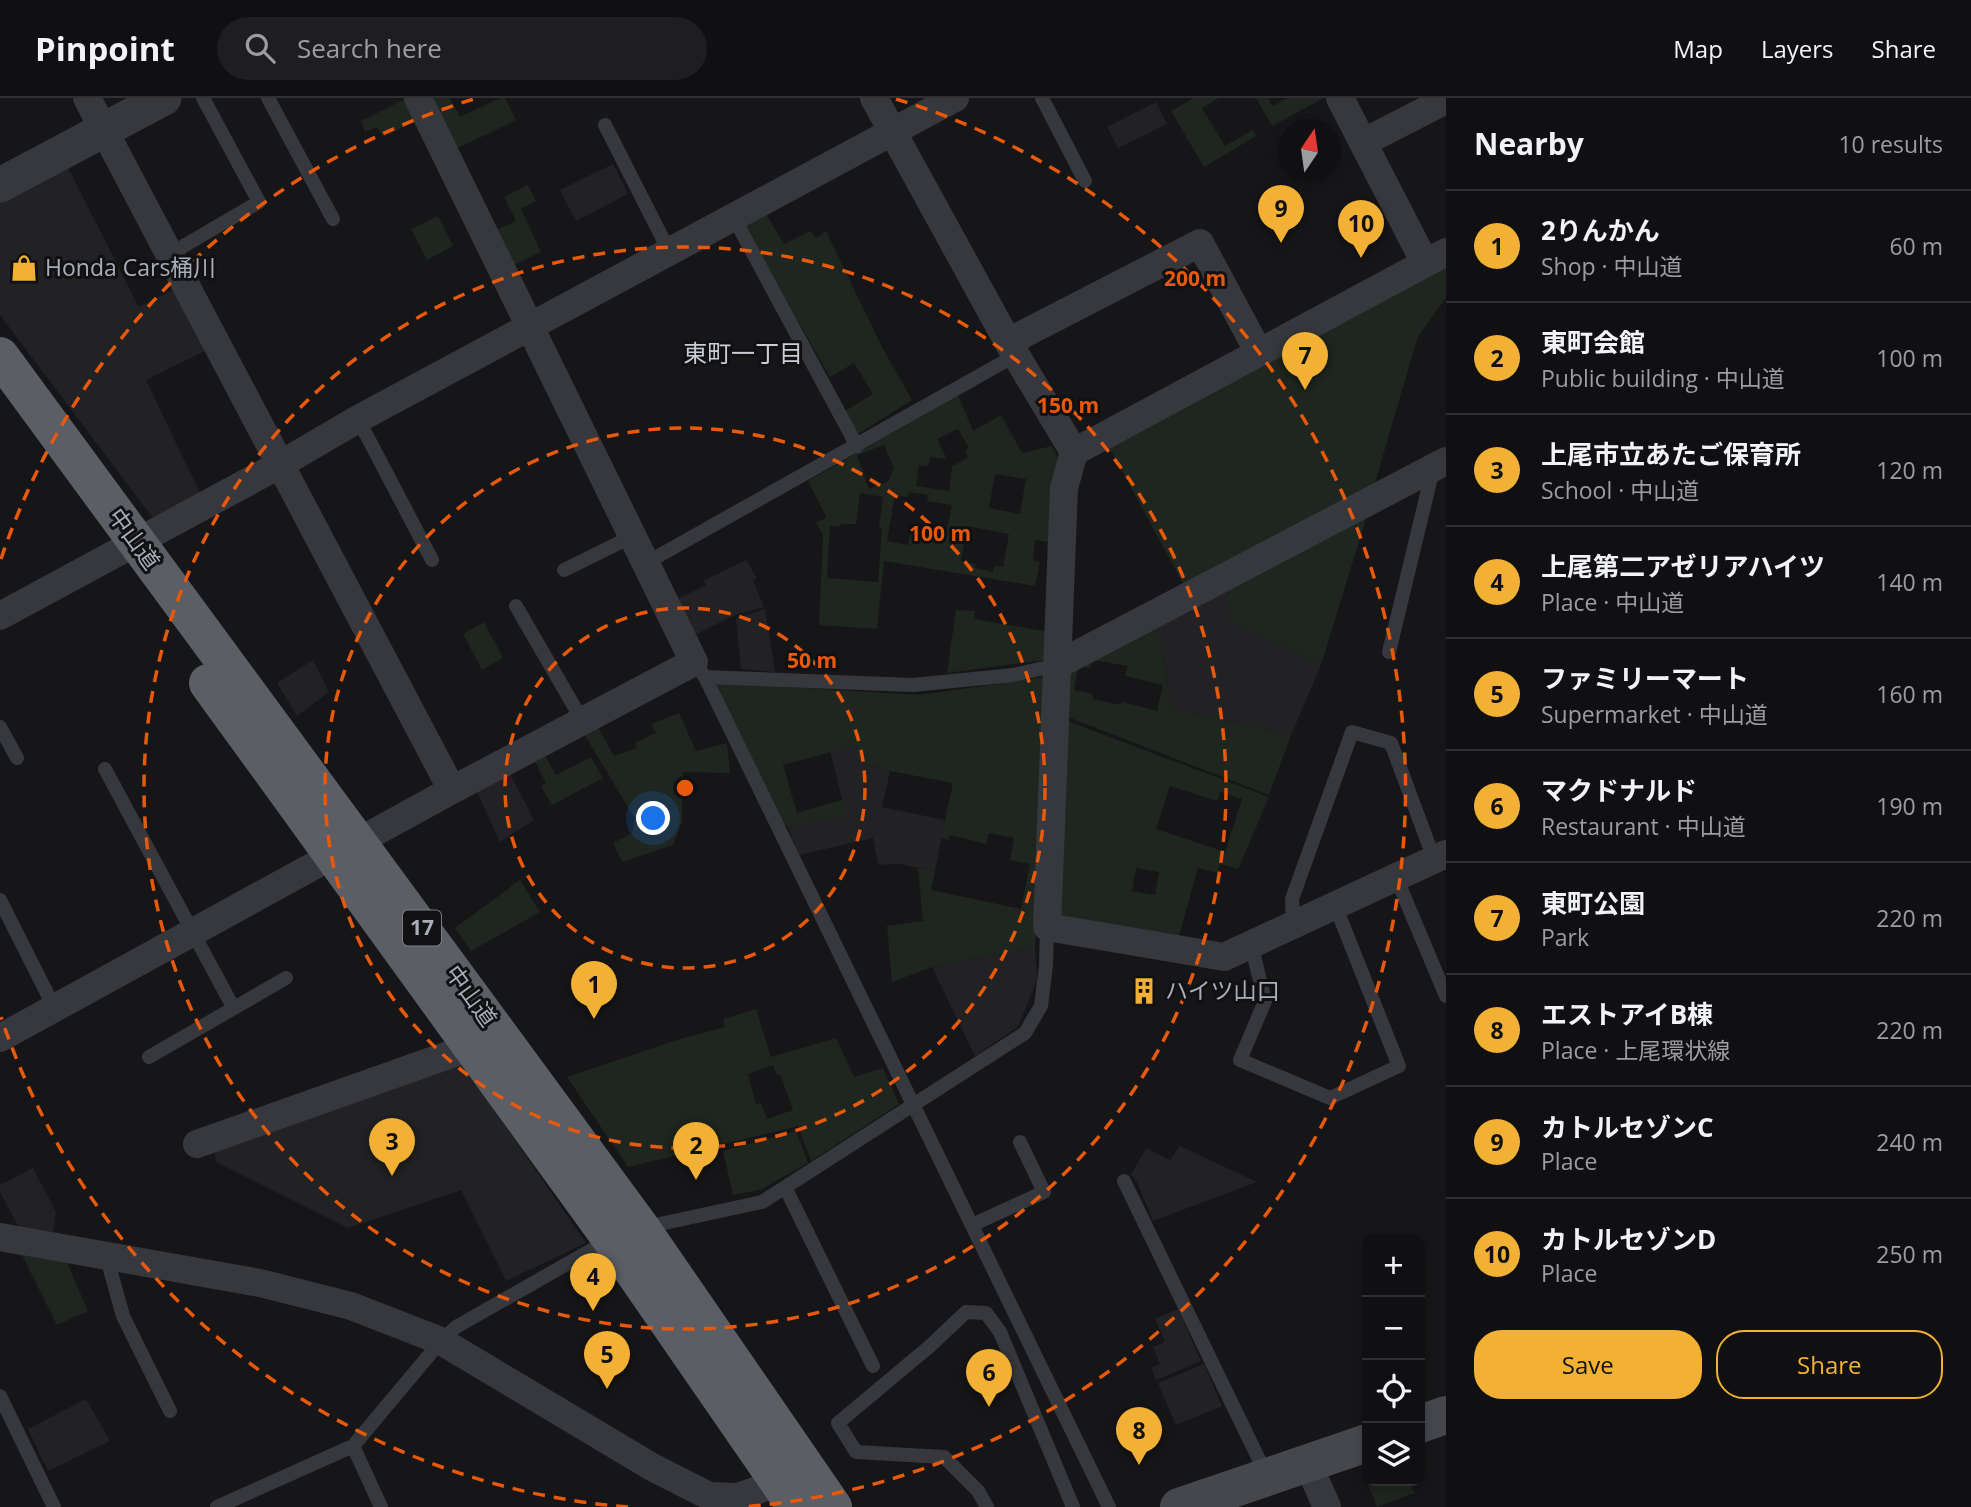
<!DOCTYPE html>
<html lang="en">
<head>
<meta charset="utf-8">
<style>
	body { margin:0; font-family:"Open Sans","Noto Sans JP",sans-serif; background:#1e1e20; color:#f1f3f6 }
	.controls { position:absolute; right:21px; bottom:21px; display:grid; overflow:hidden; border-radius:14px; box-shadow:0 4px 10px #0003 }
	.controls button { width:63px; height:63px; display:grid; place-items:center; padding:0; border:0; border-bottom:2px solid #303032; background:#101012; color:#f1f3f6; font:35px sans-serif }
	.compass { position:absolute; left:1278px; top:21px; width:63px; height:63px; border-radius:50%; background:#101012; box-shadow:0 4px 10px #0003; rotate:13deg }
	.you { position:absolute; left:654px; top:721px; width:24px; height:24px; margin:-18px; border:5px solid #fff; border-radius:50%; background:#1a73e8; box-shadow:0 0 0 10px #1a73e833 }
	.badge { display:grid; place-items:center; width:46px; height:46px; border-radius:50%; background:#f2b134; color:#111; font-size:23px; font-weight:700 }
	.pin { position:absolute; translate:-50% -58px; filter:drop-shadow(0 2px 4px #0008) }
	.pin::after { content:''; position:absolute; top:37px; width:24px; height:21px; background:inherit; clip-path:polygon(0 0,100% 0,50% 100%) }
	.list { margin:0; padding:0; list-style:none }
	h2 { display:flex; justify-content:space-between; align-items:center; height:91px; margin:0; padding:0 28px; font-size:30px }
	h2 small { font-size:23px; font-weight:400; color:#9c9d9f }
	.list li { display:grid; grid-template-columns:46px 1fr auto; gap:21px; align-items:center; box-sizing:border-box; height:112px; padding:0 28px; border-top:2px solid #303032 }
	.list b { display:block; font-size:26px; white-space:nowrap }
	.list p { margin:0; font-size:23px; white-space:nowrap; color:#9c9d9f }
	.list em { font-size:23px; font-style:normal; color:#9c9d9f }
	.actions { display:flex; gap:14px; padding:21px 28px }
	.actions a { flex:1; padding:16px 0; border:2px solid #f2b134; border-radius:28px; text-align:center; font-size:24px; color:#f2b134 }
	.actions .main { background:#f2b134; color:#111 }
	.icon { flex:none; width:38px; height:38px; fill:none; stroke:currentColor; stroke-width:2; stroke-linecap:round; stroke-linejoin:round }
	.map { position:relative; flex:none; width:1446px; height:1409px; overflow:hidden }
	header { display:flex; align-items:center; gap:42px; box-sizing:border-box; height:98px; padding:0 35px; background:#101012; border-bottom:2px solid #303032 }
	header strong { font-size:33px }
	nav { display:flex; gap:38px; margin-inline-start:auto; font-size:24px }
	.search { width:490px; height:63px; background:#1e1e20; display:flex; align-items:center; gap:18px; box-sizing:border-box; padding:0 24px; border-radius:38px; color:#9c9d9f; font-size:26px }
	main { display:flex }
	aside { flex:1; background:#101012 }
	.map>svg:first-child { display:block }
	.built { fill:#222225 }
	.green { fill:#1e261f; fill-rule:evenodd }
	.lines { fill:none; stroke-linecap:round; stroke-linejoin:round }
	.service { stroke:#37383d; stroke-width:14 }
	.minor { stroke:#37383d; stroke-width:28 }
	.tertiary { stroke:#37383d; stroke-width:35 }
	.secondary { stroke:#45474d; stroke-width:38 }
	.trunk { stroke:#5b5e65; stroke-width:38 }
	.ring { fill:none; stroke:#e8590c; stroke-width:3.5; stroke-dasharray:12 9 }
	.labels { text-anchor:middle; stroke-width:6; stroke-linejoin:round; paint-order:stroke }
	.shield { fill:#111113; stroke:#7b7e86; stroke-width:2 }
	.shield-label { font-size:21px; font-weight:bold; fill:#a8adb8 }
	.poi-label { font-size:23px; fill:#a8adb8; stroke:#111113; text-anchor:start }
	.street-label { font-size:23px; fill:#a8adb8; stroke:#111113 }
	.neighbourhood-label { font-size:24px; fill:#c9ccd4; stroke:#111113 }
	.centre { fill:#e8590c; stroke:#111113; stroke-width:3.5 }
	.ring-label { font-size:21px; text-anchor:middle; font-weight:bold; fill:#e8590c; stroke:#111113; stroke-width:6; stroke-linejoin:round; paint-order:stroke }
</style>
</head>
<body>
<header>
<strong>Pinpoint</strong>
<div class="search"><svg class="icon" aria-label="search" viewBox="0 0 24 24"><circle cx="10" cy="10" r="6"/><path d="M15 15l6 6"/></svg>Search here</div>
<nav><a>Map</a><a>Layers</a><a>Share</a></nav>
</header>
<main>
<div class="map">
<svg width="1446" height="1409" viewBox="0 0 1446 1409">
	<rect width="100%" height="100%" fill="#161618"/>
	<path class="built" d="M1156,4L1167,26L1118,50L1107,29Z
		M613,66L628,96L576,123L560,92Z
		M67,68L139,209L179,189L209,251L146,282L201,397L155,423L0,217V104Z
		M746,462L757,480L753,482L764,509L735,517L693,538L675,502L706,487L703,483Z
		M1227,490L1231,522L1321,567L1291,637L1171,610L1158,523Z
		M765,511L775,574L741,571L736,521Z
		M313,562L329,594L297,618L277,585Z
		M858,647L861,664L890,673L882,709L945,722L935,773L899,766L878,767L873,740L799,757L788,729L846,718L830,653Z
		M508,672L534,722L500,744L475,690Z
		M1035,849L1037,882L1018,929L975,958L932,869Z
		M461,964L586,1145L506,1183L461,1092L348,1130L216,1064L214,1050Z
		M1180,1048L1257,1084L1153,1123L1137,1084L1131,1077L1146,1050L1170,1062Z
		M33,1070L56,1114L53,1135L19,1130L0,1094V1087Z
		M1178,1211L1201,1263L1156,1282L1151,1270L1160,1266L1153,1249L1165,1244L1155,1221Z
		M1204,1266L1222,1308L1176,1327L1158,1285Z
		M86,1301L110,1343L48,1373L28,1331Z"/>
	<path class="green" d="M437,0H450L460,19L500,0H505L516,22L454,52L430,4Z
		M1194,0H1219L1202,10L1225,48L1253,32L1256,38L1204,69L1171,13Z
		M1256,0H1268L1272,8L1288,0H1324L1272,28Z
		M405,1L416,23L383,39L377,29L365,34L361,23Z
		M528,87L536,103L521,111L541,154L509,169L492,134L516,123L504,99Z
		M765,114L784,146L811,133L816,140L826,133L882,249L912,302L858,336L845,313L873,296L854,265L830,279L743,126Z
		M438,118L453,148L427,162L411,131Z
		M1446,162V200L1418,238L1372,395L1186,491L1108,347Z
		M958,297L973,333L1001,317L1022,355L1052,348L1060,364L1055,445L1035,442L1033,462L1040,464L1035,488L884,463L877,531L819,527L823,437L816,424L827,420L808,383ZM958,331L969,350L965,353L968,360L952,368L949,393L916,388L919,367L928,368L930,359L945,361V357L937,341ZM884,347L894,370L889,383L869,391L857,357ZM995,376L1026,381L1020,416L989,410ZM909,394L928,397L927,403L952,407L945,441L910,435L908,447L887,443L895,397L908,399ZM860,395L883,399L879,429L882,430L878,484L827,480L830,428L840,429L841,426H856ZM967,428L1009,436L1003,469L994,468L993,474L975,470V466L961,463Z
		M1369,411L1321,567L1230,522L1227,490Z
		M956,512L975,513L974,521L1050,534L1045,562L947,575Z
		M1158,523L1171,610L1291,637L1269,697L1065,618V575ZM1093,562L1128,568L1125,578L1163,587L1157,613L1122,604L1121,607L1093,601V596L1074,592L1078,570L1081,568L1090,570Z
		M484,524L503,560L482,572L463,536Z
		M1044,579L1050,587L1035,849L932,869L892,884L887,828L923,823L918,770L935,773L931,792L1021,811L1030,766L1010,762L1014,740L989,735L986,746L950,737L948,742L941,740L953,685L890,673L861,664L857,647L783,667L797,715L842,702L847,718L788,729L782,723L717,588L720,585L919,597Z
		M679,615L696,653L727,645L730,675L683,674L682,724L673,747L622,764L613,745L632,735L635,721L583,634L596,626L614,658L637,650L635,645L656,635L651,626Z
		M1062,621L1269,699L1238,771L1220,766L1218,775L1198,770L1178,841L1061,822ZM1170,688L1217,703L1220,694L1242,701L1225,754L1156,731ZM1136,770L1159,774L1155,797L1132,793Z
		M543,654L556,677L591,659L603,680L552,707L541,688L546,685L533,660Z
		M520,782L540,814L471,853L455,830Z
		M756,911L771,959L836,940L854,979L883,970L899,1006L811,1063L798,1028L628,1069L567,979L683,940L725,929L723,921ZM773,967L777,977L780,976L793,1012L767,1021L761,1005L756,1006L748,976Z
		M796,1033L808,1065L760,1092L733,1097L723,1053Z
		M22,1157L67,1165L88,1213L57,1227Z
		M1367,1378V1383H1409L1414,1395L1377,1409L1365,1379Z"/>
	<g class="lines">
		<path class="service" d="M268,0L333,121
			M1042,0L1085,83
			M605,27L670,155
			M734,120L857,348
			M170,156L259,104L203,0
			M358,321L432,462
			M646,465L1016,257
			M564,472L633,438
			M516,508L582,622
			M1389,554L1433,371
			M694,564L705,579L1109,1409
			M705,579L913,587L1013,577L1057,567
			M0,629L17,660
			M105,671L233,909
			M1396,779L1446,898
			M0,802L55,911
			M1293,827L1292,801L1352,634L1391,645L1434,761
			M1251,846L1265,903L1240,962L1330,1000L1399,968L1335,807
			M149,959L286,880
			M1124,1083L1267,1378
			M785,1089L873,1268
			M972,1127L1044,1094L1020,1044
			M646,1129L762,1104L1025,935L1041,908L1046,868L1047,829
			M106,1157L123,1218L170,1313
			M0,1298L54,1409
			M353,1348L381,1409
			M217,1409L353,1348L441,1243L456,1229L609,1142
			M987,1409L978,1393L944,1359L856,1354L838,1325L930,1248L966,1214L986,1215L1000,1234L1073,1409"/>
		<path class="minor" d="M87,0L452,692
			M874,0L1008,244L1074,354L1064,390L1047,829L1224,859L1446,756
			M1340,0L1425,165
			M1364,44L1446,2
			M1008,244L1200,145L1258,253
			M1074,354L1446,154
			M0,518L281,366L358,321L955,0
			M1057,567L1446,363
			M0,940L452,692L694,564L418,0
			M197,1046L471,949
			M0,1139L260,1185L351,1208L441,1243L652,1369L709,1398L738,1399L780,1384
			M1308,1366L1327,1409"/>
		<path class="tertiary" d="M0,87L164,0"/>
		<path class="secondary" d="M1420,1326L1446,1317
			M1179,1409L1367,1345"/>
		<path class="trunk" d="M0,258L641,1130L833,1409
			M208,585L611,1141L796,1409"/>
	</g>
	<g class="ring">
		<circle cx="685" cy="690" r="180"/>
		<circle cx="685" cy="690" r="360"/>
		<circle cx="685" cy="690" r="541"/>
		<path d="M628 1409A721 721 0 0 1 1 919M1 461A721 721 0 0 1 474 1M896 1A721 721 0 0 1 742 1409"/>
	</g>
	<defs>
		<symbol id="shop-bare" viewBox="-9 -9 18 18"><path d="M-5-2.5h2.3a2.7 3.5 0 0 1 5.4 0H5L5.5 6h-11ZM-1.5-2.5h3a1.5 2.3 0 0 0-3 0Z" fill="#f2b134" stroke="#111113" stroke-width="2.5" paint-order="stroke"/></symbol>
		<symbol id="building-bare" viewBox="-9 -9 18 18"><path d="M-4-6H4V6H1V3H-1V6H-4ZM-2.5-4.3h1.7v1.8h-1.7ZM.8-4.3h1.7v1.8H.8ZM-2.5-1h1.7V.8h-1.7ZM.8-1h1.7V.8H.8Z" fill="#f2b134" stroke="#111113" stroke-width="2.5" paint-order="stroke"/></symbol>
	</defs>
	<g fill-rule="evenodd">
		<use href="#shop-bare" x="5" y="151" width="38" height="38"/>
		<use href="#building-bare" x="1125" y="874" width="38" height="38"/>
	</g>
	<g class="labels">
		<rect class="shield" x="403" y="812.5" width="38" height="35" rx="5"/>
		<g class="shield-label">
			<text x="422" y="837">17</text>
		</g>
		<g class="poi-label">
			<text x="45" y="178">Honda Cars桶川</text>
			<text x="1165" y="901">ハイツ山口</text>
		</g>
		<g class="street-label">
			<text transform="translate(134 441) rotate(54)" y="8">中山道</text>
			<text transform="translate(471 898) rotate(54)" y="8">中山道</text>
		</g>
		<g class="neighbourhood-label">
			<text x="743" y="264">東町一丁目</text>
		</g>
	</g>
	<circle cx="685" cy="690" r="10" class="centre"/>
	<g class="ring-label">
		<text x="1195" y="188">200 m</text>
		<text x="1068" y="315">150 m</text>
		<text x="940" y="443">100 m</text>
		<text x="812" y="570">50 m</text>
	</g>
</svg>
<div class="controls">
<button>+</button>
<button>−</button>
<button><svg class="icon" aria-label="locate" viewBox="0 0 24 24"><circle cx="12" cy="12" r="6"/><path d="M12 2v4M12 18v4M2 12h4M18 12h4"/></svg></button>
<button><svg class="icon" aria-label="layers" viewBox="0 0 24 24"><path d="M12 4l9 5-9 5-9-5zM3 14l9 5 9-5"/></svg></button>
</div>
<svg class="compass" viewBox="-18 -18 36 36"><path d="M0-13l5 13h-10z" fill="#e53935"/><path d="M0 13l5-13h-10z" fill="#9c9d9f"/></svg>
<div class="you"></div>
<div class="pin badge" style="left:594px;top:921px">1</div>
<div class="pin badge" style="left:696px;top:1082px">2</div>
<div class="pin badge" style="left:392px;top:1078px">3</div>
<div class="pin badge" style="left:593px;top:1213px">4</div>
<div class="pin badge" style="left:607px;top:1291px">5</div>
<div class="pin badge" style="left:989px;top:1309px">6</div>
<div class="pin badge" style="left:1305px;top:292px">7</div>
<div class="pin badge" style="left:1139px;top:1367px">8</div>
<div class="pin badge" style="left:1281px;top:145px">9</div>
<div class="pin badge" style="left:1361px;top:160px">10</div>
</div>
<aside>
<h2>Nearby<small>10 results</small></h2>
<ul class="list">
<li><span class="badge">1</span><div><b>2りんかん</b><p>Shop · 中山道</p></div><em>60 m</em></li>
<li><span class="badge">2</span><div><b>東町会館</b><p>Public building · 中山道</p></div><em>100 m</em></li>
<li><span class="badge">3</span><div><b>上尾市立あたご保育所</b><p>School · 中山道</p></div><em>120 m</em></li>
<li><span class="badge">4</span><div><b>上尾第二アゼリアハイツ</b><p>Place · 中山道</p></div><em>140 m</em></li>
<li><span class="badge">5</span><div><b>ファミリーマート</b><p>Supermarket · 中山道</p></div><em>160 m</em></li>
<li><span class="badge">6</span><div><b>マクドナルド</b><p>Restaurant · 中山道</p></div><em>190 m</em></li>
<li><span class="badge">7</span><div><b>東町公園</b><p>Park</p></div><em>220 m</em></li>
<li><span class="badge">8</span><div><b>エストアイB棟</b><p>Place · 上尾環状線</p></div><em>220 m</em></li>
<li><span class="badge">9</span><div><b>カトルセゾンC</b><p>Place</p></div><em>240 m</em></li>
<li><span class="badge">10</span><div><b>カトルセゾンD</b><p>Place</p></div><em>250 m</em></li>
</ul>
<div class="actions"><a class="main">Save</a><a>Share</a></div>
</aside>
</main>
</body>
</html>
